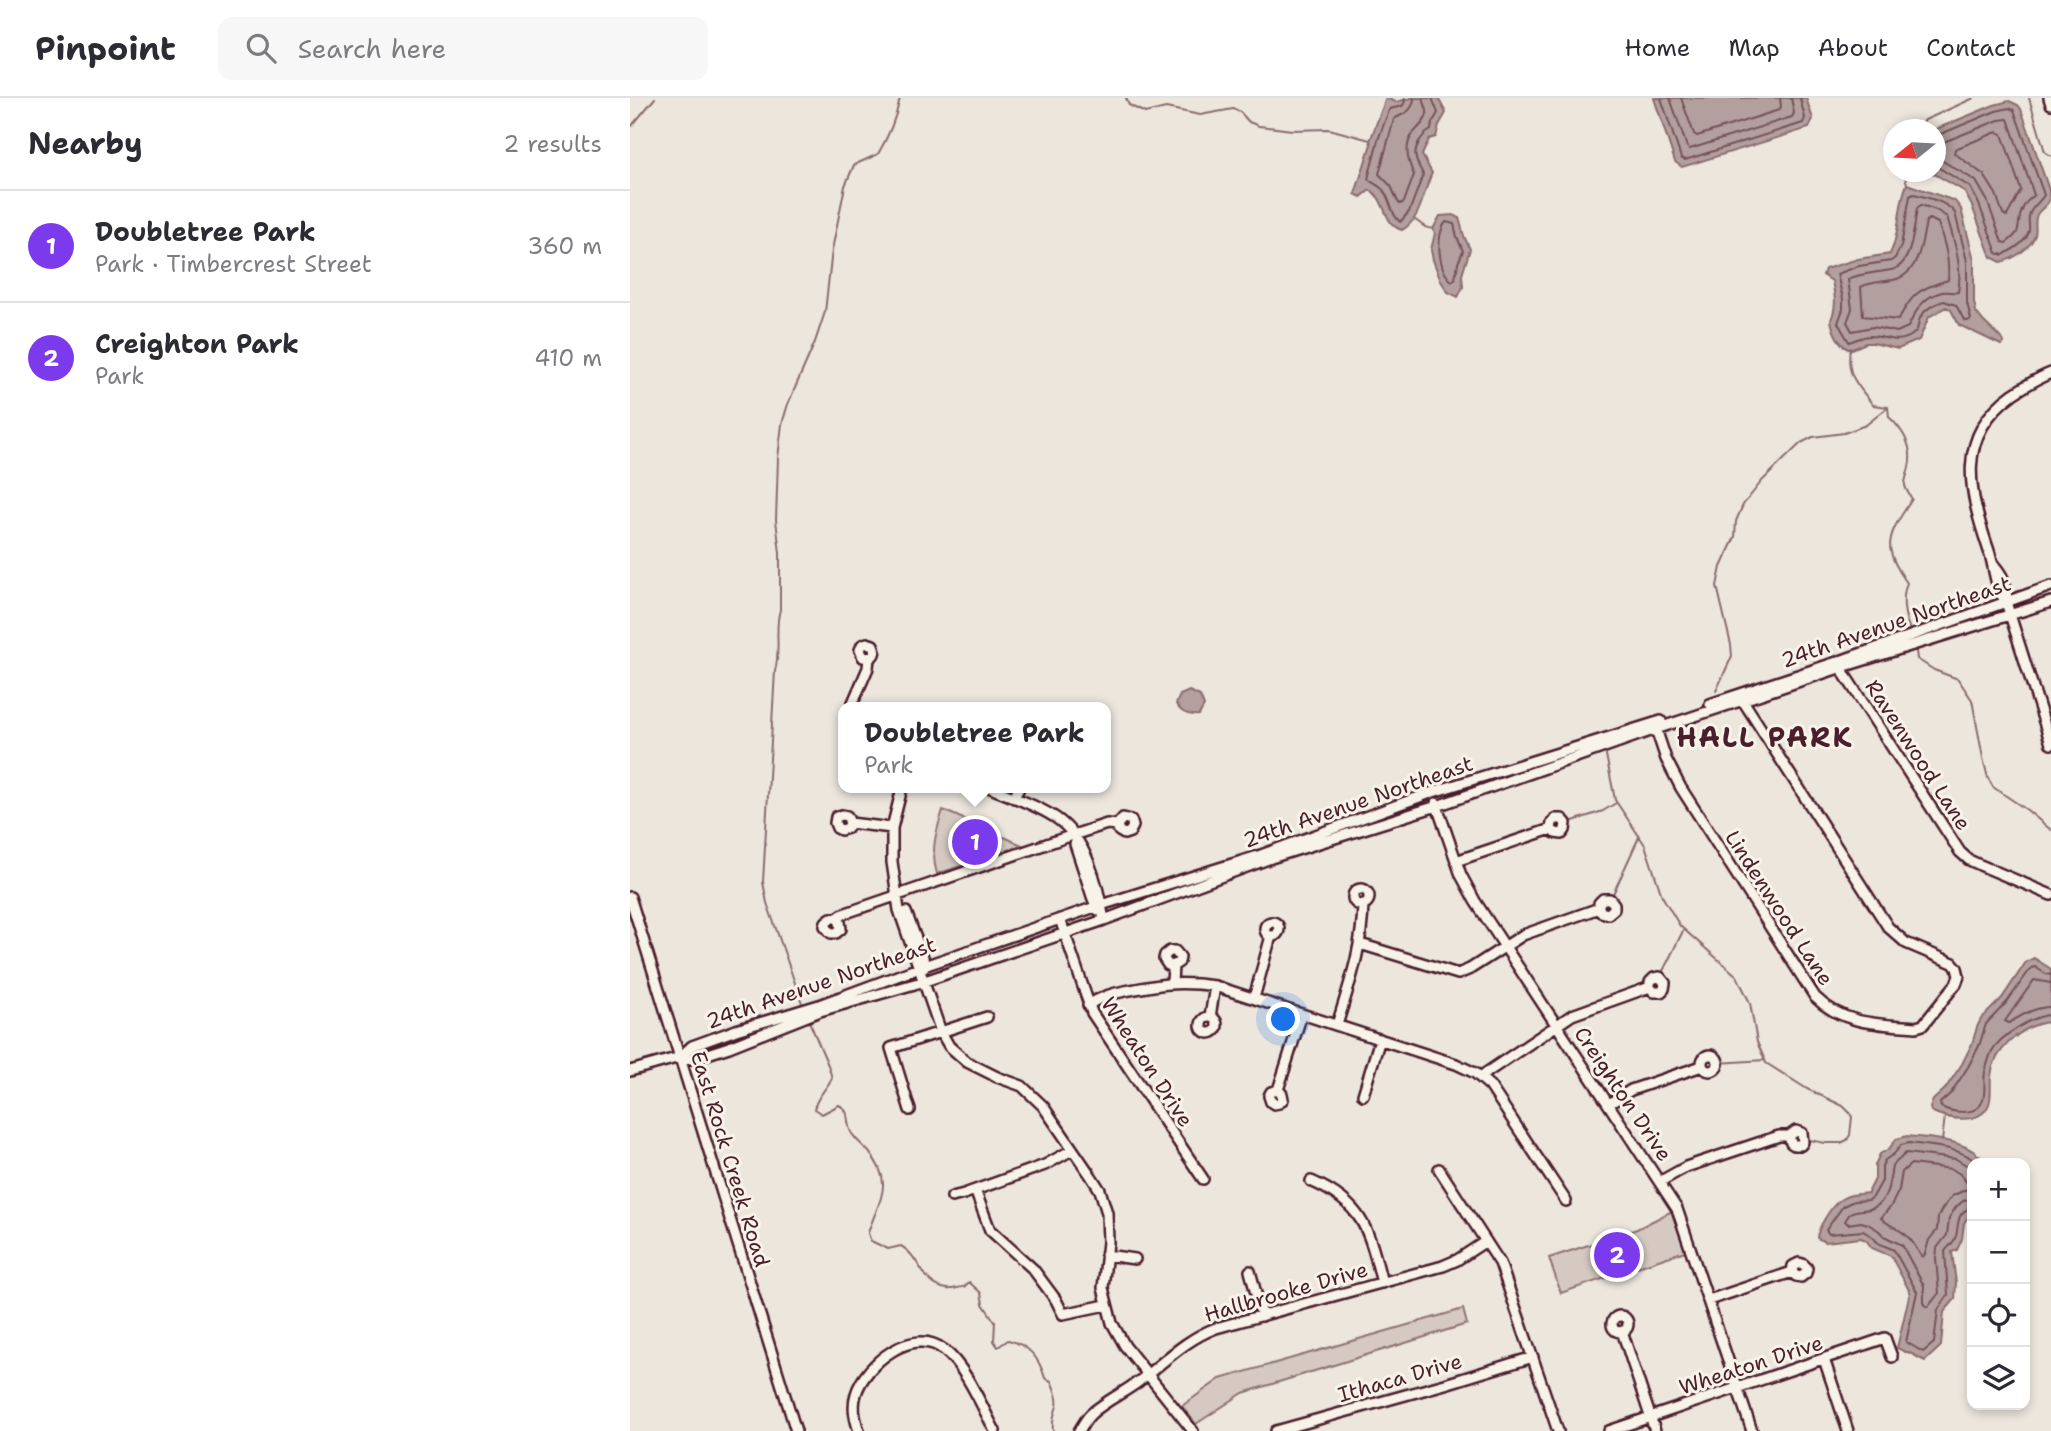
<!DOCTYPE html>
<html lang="en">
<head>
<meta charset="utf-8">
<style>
	body { margin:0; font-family:"Shantell Sans",sans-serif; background:#f7f7f7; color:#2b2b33 }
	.controls { position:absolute; right:21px; bottom:21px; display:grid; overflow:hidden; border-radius:14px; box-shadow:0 4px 10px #0003 }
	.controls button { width:63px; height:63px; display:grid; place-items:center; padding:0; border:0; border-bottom:2px solid #e1e1e2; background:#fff; color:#2b2b33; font:35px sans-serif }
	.compass { position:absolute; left:1253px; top:21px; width:63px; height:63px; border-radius:50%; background:#fff; box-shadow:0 4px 10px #0003; rotate:252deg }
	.you { position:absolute; left:654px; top:922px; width:24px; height:24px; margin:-18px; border:5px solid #fff; border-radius:50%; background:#1a73e8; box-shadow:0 0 0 10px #1a73e833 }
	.badge { display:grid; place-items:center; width:46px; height:46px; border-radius:50%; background:#7c3aed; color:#fff; font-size:23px; font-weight:700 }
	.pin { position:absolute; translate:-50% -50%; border:4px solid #fff; box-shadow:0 2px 7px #0006 }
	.popup { position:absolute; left:208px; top:604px; width:273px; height:91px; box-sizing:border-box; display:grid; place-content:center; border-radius:14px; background:#fff; filter:drop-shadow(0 2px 5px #0005); font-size:23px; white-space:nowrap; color:#7c7c81 }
	.popup b { font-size:26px; color:#2b2b33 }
	.popup::after { content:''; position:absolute; left:50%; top:100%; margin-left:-14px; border:14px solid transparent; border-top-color:#fff }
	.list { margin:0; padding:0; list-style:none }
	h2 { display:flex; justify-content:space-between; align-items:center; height:91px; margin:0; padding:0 28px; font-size:30px }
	h2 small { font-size:23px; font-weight:400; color:#7c7c81 }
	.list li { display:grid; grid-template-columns:46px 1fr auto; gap:21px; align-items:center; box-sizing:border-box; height:112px; padding:0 28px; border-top:2px solid #e1e1e2 }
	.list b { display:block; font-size:26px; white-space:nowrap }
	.list p { margin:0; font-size:23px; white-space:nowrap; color:#7c7c81 }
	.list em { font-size:23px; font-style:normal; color:#7c7c81 }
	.icon { flex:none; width:38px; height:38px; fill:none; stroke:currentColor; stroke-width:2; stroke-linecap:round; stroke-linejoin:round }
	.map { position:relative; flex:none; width:1421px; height:1333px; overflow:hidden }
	header { display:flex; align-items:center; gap:42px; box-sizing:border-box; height:98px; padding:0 35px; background:#fff; border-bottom:2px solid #e1e1e2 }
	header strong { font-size:33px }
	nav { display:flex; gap:38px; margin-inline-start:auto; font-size:24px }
	.search { width:490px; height:63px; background:#f7f7f7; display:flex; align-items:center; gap:18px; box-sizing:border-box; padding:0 24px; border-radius:14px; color:#7c7c81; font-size:26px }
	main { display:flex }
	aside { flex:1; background:#fff }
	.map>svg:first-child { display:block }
	.green { fill:#d5c9c2; stroke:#907476; stroke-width:2 }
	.water { fill:#b39f9d; stroke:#896c6f; stroke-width:2 }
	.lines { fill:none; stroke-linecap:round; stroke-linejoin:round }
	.shore { stroke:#745259; stroke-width:2 }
	.stream { stroke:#896c6f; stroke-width:2 }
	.minor-casing { stroke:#4a1f2b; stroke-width:14 }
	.minor { stroke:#f7f3e8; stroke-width:9 }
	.labels { text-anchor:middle; stroke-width:6; stroke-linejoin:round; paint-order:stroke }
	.street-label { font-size:21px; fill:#4a1f2b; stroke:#f7f3e8 }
	.district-label { font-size:28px; font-weight:bold; letter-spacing:2px; fill:#4a1f2b; stroke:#f7f3e8 }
</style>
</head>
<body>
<header>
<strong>Pinpoint</strong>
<div class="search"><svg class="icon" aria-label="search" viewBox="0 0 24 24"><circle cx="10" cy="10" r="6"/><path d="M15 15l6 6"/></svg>Search here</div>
<nav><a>Home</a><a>Map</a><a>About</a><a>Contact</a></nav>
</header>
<main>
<aside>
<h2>Nearby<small>2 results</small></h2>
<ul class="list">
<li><span class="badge">1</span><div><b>Doubletree Park</b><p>Park · Timbercrest Street</p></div><em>360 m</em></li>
<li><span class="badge">2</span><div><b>Creighton Park</b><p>Park</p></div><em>410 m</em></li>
</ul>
</aside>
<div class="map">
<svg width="1421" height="1333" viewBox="0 0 1421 1333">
	<rect width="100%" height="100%" fill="#ece6dd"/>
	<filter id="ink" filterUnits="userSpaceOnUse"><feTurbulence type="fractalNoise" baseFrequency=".0143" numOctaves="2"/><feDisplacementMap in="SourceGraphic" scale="14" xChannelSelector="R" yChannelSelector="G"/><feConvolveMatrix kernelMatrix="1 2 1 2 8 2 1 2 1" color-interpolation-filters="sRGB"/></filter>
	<g filter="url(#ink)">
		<path class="green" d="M313,712L392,747L307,776C300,753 306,734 313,712Z
			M1042,1113L1055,1153L931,1195L919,1160L1007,1131Z
			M833,1211L837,1226L613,1295L566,1326L552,1308L590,1281Z"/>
		<path class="water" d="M756,0L766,4L781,0H808L816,15L809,27L806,39L799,41L792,57L802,75C793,94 791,122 772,132C752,126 757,101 740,92L731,99L725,96L741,46L740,43Z
			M1024,0H1176L1183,21L1179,30L1052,69L1045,64Z
			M1379,3L1388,7L1391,11L1419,92C1421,108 1416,105 1408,115C1403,121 1407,130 1405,137C1401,150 1384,161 1371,164L1361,159L1342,108L1334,93L1301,74H1306V31L1364,7Z
			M1277,86L1325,103L1331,111L1344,162V204L1346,214L1354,224L1373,242L1374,245L1371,247L1329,227L1321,212L1316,209L1299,219L1289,242L1268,251L1243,245H1236L1220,252C1209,247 1203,234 1201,222C1207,207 1205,198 1202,183L1193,177L1195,171L1228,161L1260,156C1271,134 1267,109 1277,86Z
			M824,117L829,120L834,138L840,151L832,177L833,189L828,199L818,194L811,183L803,162L801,152L805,135L803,131L810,118Z
			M559,593L570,598L574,608L569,617C560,618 551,615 546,606L550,597Z
			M1404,860L1421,871V924C1394,925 1363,952 1361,979C1360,988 1362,997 1359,1006C1351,1028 1316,1021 1301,1013L1300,1010L1303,1002L1315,991L1332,966L1342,946L1347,929L1351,921L1372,900L1396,864Z
			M1277,1038C1304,1041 1339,1041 1355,1065H1342V1113L1334,1125L1332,1141L1327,1152L1322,1154L1326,1185L1325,1201L1314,1214L1311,1248L1295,1263L1278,1254H1275L1267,1250L1280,1194L1261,1158L1242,1150L1236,1142L1231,1140L1195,1144L1187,1140C1187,1131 1202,1107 1210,1102C1218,1096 1228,1096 1238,1095L1245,1081V1067L1250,1056L1259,1051L1266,1041Z"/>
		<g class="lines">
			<path class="shore" d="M775,0C775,13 765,7 759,12L748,42L738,81C742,85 749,87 753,92C761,101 760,116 770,124L779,114L793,77C791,71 787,66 786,61C783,49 792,37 801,32L802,25L808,15L802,0
				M784,0C783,14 774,15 764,21L749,76L761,88L768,104L770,106L774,104L784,77C776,60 773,44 788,30C792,26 796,22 797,16C798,12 794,5 793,0
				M1031,0L1051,60L1055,62L1173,25L1175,20L1170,0
				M1040,0L1057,49L1060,51L1162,19L1164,15L1161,0
				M1051,0L1064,36L1067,38L1149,12L1151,9L1150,0
				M1367,34L1372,36L1391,92L1377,118L1373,116L1366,96L1354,77L1324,55L1325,51Z
				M1306,38L1366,13L1379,10L1384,12L1414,97C1410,104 1403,108 1400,115C1397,122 1400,126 1399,133C1397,144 1382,152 1373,157L1367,155L1349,106L1340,89L1306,68
				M1306,47L1369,22L1378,21L1404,97C1400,101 1395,104 1393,110C1384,128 1396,131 1376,145L1372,144L1357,102L1346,83L1306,59
				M1284,96C1298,100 1316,103 1325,115L1337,163V205L1341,221L1338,223L1334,222L1326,207L1314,203C1304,206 1293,211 1289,223C1288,228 1288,233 1282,237C1268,247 1255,238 1240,238C1233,238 1226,242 1219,244L1208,225L1213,211V201L1207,176L1229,168L1261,163L1265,160L1271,148L1280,98Z
				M1291,107L1306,112L1317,119C1324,142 1333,169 1328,194C1323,195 1318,193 1312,194C1292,199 1286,213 1278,229L1267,234L1243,229L1222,233L1217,224L1222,211L1218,181C1232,175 1247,175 1261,172C1283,168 1284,127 1287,110Z
				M1300,121L1308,125C1314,143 1320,162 1318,182C1288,191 1283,195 1268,222L1233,218L1231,189C1241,184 1252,184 1263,182C1289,177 1292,144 1296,123Z
				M816,124L824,126L827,139L833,153L828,165L825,181L822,183C808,173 805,136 816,124Z
				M1421,877L1416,876L1405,869L1401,870L1377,904L1356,926L1349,948L1338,969L1321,995L1310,1005L1311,1009C1321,1014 1344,1018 1351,1006C1357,997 1353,984 1355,974C1357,967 1359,959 1362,953C1370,938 1404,917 1421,917
				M1421,885L1404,882L1375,923L1379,925C1392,917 1405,909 1421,909
				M1281,1066L1322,1071L1330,1076L1339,1087L1337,1091L1322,1098L1312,1111L1308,1119L1307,1132L1299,1142L1295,1156L1293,1159C1287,1154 1285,1146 1279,1140C1271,1131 1260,1129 1251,1120L1261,1108L1269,1092L1272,1074Z
				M1342,1075L1338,1068L1326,1061L1276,1055L1262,1068C1260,1082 1258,1104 1243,1110C1235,1113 1227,1111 1220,1115L1215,1123L1218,1126L1231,1124L1238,1126L1248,1132L1254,1138L1272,1147L1294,1188V1206L1298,1209L1309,1195L1306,1161L1307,1150L1317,1137L1319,1120L1326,1109L1333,1103L1342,1101
				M1342,1110C1326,1113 1329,1126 1326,1138C1324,1145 1319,1148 1315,1153L1318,1197L1308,1212L1304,1245L1293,1254L1276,1244L1287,1194L1264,1152L1248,1145L1243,1139L1233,1133L1199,1136L1196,1132L1213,1108L1224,1103L1239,1102L1243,1099L1252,1083V1068L1255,1062L1264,1056L1271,1047L1279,1045C1299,1048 1333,1049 1346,1065"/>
			<path class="stream" d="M496,0L499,7L515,15L536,10L570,17L603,11L610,14L619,24L629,28L662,32L699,31L740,42
				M1399,0L1415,54L1421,58
				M0,30L25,0
				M1286,32L1295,22L1344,0
				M1274,74L1277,86
				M784,121L795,129L803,131
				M1220,250C1216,279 1227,285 1243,307L1258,309L1259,319C1273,332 1284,348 1279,369C1275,387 1271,384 1282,401C1273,416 1256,436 1261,454C1263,465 1271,476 1277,485C1271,500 1274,518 1280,532
				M1286,553L1287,561L1304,572L1328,581L1342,602L1353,660L1358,680L1363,689L1397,712L1421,732
				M1086,593L1102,558L1101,547L1087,488L1091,469L1105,439L1106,423L1113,407L1132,383L1171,345L1183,339L1214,335L1236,327L1257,310
				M976,657L985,702L1015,747L1032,798L1050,828L1107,878L1120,905L1127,944L1136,965L1177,991L1213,1008L1219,1014L1222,1019L1220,1037L1217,1042L1211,1045H1195L1175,1041
				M940,724L973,713L986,705
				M983,796L1009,739
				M1032,875L1053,833
				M173,908L137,805L133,784L145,573C151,553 144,529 150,512V455L146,422L148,360L152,326L158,306L185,244L195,214L202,152L215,88L224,67L248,56C259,38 266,19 270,0
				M179,923L198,967L202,980C196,992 187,998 184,1011L192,1016L209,1007C222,1014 215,1024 221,1034C226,1043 233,1047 239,1054C265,1086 249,1101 238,1135L241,1143L258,1151L271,1148C290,1158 292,1188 317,1191C322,1192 328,1189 334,1189L339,1184L351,1195L353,1206L365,1224L364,1243L368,1249L378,1242C399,1247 409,1260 415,1280L421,1283C424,1290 429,1300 427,1308C424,1317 422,1323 423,1333
				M1088,965L1135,962
				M1312,1043L1315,1018"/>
			<defs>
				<path id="minor" d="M1419,0L1421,6
					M1421,275C1408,280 1395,288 1383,296C1324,338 1339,394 1359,453C1365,471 1364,488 1376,504L1421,646
					M1364,467C1374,479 1378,488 1376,504
					M1210,563L1215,577L1330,754L1339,762L1350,767L1421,797
					M1080,606L1210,563L1421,488
					M221,609L238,570L239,560C245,558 246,553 243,547L237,545L232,547L230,552L233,559L239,560
					M1025,628L1036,661L1051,690L1185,899C1213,927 1250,926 1286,929L1293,927L1326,886L1329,878L1327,870L1323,865L1276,845L1258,829L1110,598
					M272,690L262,730V764L269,812L311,934L319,948L337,964L367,979L392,988L413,1008L461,1078L470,1092L477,1115L478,1144L473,1190L482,1225L495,1248L563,1333
					M361,690C382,699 407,707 426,720C457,741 468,787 474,822
					M384,700L389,690
					M806,705L831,777L845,803L1047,1111L1122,1333
					M220,725L218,730L211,732L207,730L205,725L206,719L212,717L217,718L220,725L262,730
					M445,746L463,801L468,812
					M826,763L921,731L925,735L932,736L935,732L936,725L932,721H925L922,725L921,731
					M723 799a8 8 0 1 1 16 0a8 8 0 1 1-16 0Z
					M0,799L166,1333
					M276,814L293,859L294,870
					M207,820L210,824L211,831L206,835H201L195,828L196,824L201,820H207L213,816L431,741L477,726L487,727L493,720L501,722L503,728L500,734L494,736L489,733L487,727
					M430,821L462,915L573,1081
					M635 831a7 7 0 1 1 14 0a7 7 0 1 1-14 0Z
					M730,846L828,876L840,871L893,837L969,810V805L973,801H980L984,806V811L978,816L971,814L969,810
					M542,884L543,868L549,864L550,859L545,853H540L535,857L534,861L538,867L543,868
					M624,900L641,838
					M458,907C471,899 480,896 495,893C531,886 547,883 585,888L826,966L845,975L860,988L936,1103
					M580,919L585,888
					M571 927a8 8 0 1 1 16 0a8 8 0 1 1-16 0Z
					M707,927C720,884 732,852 733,806
					M1072 965a8 8 0 1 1 16 0a8 8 0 1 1-16 0Z
					M50,959L62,948L106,932L189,907L294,868L471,807L631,757L803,694L1031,623
					M0,973L50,959L62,961L99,949L190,913L295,883L474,822L641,760L807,708L1026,631L1212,569L1421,504
					M850,979L942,917L1020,889V884L1024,880L1030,879L1035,885L1034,891L1031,894H1024L1020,889
					M648,992L652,996L653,1001L649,1005L644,1006L641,1004L639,998L641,994L648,992L672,916
					M733,997L750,941
					M979,1006L1001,992L1072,968
					M280,1012L261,950L357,919
					M809,1071L870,1165L928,1333
					M681,1083C734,1106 739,1133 752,1185
					M1031,1083L1056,1069L1149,1038H1159L1166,1033L1172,1035L1173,1044L1171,1047H1164L1161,1045L1159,1038
					M345,1092L360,1132L403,1171L426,1202L433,1216L476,1207
					M322,1099L334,1096L415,1067L442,1052
					M476,1157L505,1161
					M620,1173L632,1218
					M1079,1202L1162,1174L1163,1168L1169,1165L1173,1166L1177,1170L1176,1175L1171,1179L1166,1178L1162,1174
					M982 1226a8 8 0 1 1 16 0a8 8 0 1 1-16 0Z
					M992,1233L1025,1333
					M1194,1261L1218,1333
					M229,1333C225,1321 222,1309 226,1296C235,1266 283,1227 314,1252C336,1269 352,1309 365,1333
					M449,1333C453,1327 456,1320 462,1315C476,1303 493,1295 508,1284C533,1265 556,1241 586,1230L813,1168L827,1162L856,1143
					M646,1333L815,1286L903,1259
					M979,1333L1255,1240L1262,1259"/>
			</defs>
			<use href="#minor" class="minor-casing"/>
			<use href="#minor" class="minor"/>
		</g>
	</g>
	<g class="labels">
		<g class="street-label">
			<text transform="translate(1266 524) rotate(-19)" y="7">24th Avenue Northeast</text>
			<text transform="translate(1288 657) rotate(57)" y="7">Ravenwood Lane</text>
			<text transform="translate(728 704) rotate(-19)" y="7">24th Avenue Northeast</text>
			<text transform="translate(1149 810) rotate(57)" y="7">Lindenwood Lane</text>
			<text transform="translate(191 885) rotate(-19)" y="7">24th Avenue Northeast</text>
			<text transform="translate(517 964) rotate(57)" y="7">Wheaton Drive</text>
			<text transform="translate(993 996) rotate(56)" y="7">Creighton Drive</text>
			<text transform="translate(100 1061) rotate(73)" y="7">East Rock Creek Road</text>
			<text transform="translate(656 1194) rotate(-16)" y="7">Hallbrooke Drive</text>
			<text transform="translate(1121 1267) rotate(-18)" y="7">Wheaton Drive</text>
			<text transform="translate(770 1280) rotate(-16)" y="7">Ithaca Drive</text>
		</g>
		<g class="district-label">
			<text x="1135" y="649">HALL PARK</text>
		</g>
	</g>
</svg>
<div class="controls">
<button>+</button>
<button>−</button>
<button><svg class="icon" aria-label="locate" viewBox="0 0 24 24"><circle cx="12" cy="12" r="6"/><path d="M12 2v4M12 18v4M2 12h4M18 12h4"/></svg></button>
<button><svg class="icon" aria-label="layers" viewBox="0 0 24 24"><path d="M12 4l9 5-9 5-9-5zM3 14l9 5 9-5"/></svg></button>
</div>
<svg class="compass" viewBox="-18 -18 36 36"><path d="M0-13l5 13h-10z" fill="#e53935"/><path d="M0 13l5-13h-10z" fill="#7c7c81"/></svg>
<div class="you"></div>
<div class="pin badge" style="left:345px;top:744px">1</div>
<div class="popup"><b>Doubletree Park</b>Park</div>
<div class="pin badge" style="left:987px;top:1157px">2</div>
</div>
</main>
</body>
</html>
